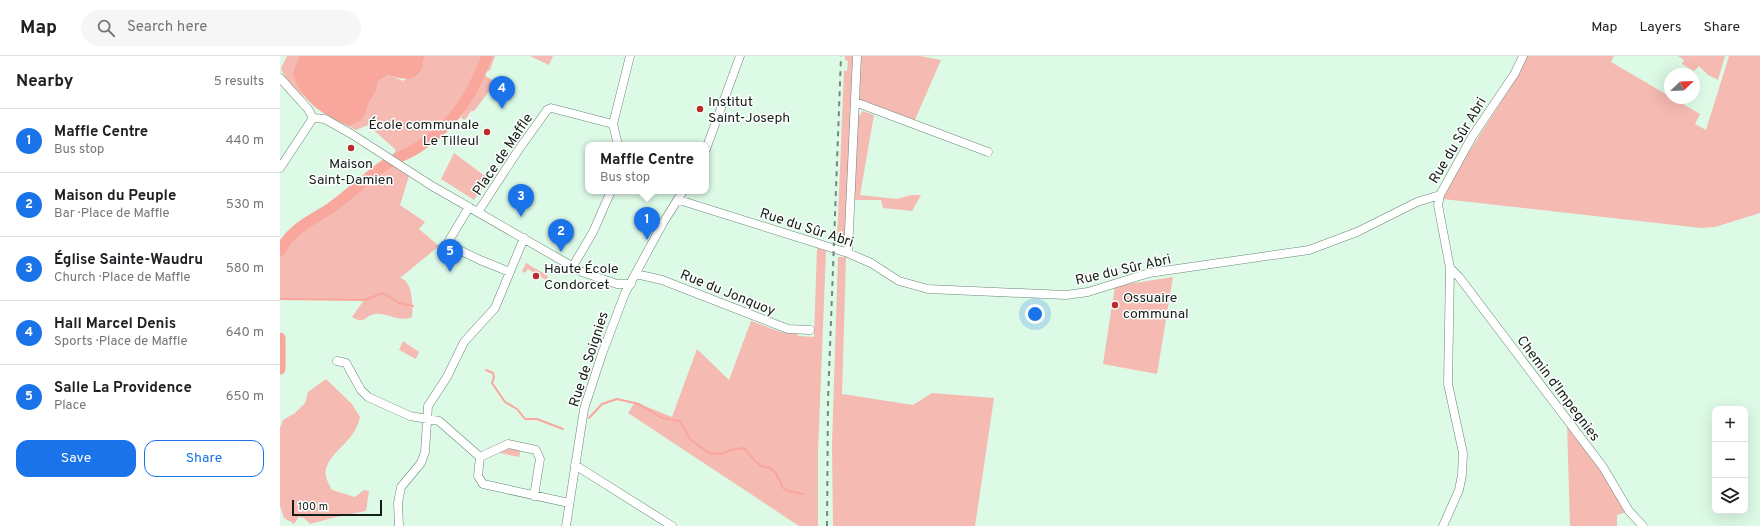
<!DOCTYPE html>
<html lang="en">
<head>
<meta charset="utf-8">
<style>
	body { margin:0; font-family:Overpass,sans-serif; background:#f6f6f6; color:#202124 }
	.controls { position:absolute; right:12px; bottom:12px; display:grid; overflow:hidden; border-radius:8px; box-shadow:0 4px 16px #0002 }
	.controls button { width:36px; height:36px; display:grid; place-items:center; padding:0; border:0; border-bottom:1px solid #e0e0e0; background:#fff; color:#202124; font:20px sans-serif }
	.compass { position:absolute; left:1384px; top:12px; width:36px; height:36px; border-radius:50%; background:#fff; box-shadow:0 4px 16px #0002; rotate:67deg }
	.scale { position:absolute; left:12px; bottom:10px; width:90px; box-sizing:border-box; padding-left:4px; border:2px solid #141f18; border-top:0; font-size:11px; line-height:14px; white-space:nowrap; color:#141f18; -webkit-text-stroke:3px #fefefe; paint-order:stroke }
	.you { position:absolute; left:755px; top:258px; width:14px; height:14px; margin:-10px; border:3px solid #fff; border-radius:50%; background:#1a73e8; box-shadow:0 0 0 6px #1a73e833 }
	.badge { display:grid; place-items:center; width:26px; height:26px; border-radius:50%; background:#1a73e8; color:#fff; font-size:13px; font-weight:700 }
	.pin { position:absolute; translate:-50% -33px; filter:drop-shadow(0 1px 2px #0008) }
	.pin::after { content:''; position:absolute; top:21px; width:14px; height:12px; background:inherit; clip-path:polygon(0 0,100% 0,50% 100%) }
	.popup { position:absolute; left:305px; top:86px; width:124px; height:52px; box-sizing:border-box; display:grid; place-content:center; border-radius:8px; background:#fff; filter:drop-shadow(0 1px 3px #0005); font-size:13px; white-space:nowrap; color:#757577 }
	.popup b { font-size:15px; color:#202124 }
	.popup::after { content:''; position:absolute; left:50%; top:100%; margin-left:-8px; border:8px solid transparent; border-top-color:#fff }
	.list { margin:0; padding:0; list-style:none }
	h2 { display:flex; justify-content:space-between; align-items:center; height:52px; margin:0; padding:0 16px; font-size:17px }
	h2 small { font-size:13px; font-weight:400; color:#757577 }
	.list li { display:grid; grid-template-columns:26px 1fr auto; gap:12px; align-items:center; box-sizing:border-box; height:64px; padding:0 16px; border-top:1px solid #e0e0e0 }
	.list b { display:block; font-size:15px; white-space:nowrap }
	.list p { margin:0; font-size:13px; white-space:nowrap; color:#757577 }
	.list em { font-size:13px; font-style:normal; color:#757577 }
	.actions { display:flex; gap:8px; padding:12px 16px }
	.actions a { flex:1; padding:9px 0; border:1px solid #1a73e8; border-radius:12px; text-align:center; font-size:14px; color:#1a73e8 }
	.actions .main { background:#1a73e8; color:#fff }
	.icon { flex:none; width:22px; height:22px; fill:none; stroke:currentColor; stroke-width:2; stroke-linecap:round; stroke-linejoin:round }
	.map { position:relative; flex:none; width:1480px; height:470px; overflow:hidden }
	header { display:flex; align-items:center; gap:24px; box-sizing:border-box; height:56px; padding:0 20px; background:#fff; border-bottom:1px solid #e0e0e0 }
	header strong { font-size:19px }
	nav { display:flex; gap:22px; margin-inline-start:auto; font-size:14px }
	.search { width:280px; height:36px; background:#f6f6f6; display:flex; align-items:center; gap:10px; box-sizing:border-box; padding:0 14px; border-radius:22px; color:#757577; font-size:15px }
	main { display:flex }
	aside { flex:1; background:#fff }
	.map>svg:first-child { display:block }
	.green { fill:#f5bab2 }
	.water { fill:#f9a69c }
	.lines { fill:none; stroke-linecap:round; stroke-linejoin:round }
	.stream { stroke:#f9a69c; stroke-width:2 }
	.river { stroke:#f9a69c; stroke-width:11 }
	.minor-casing { stroke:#6c8776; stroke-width:9 }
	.minor { stroke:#fff; stroke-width:8 }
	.rail { stroke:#74887b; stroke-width:2; stroke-dasharray:5 5; stroke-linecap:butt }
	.poi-dot { fill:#bb2c29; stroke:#fefefe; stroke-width:1.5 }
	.labels { text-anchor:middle; stroke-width:3; stroke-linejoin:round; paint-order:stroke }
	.poi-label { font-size:14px; fill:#141f18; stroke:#fefefe; text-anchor:start }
	.street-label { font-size:14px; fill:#141f18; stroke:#fefefe }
</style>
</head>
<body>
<header>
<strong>Map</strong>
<div class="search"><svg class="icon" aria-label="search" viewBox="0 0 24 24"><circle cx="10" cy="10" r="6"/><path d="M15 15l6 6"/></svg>Search here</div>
<nav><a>Map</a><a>Layers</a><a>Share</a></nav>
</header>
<main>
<aside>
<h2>Nearby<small>5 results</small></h2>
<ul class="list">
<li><span class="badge">1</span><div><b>Maffle Centre</b><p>Bus stop</p></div><em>440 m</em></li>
<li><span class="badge">2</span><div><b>Maison du Peuple</b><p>Bar · Place de Maffle</p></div><em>530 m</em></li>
<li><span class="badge">3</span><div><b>Église Sainte-Waudru</b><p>Church · Place de Maffle</p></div><em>580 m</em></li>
<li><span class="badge">4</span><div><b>Hall Marcel Denis</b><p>Sports · Place de Maffle</p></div><em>640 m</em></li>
<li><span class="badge">5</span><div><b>Salle La Providence</b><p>Place</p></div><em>650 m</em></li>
</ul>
<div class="actions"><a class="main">Save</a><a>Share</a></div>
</aside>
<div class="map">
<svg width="1480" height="470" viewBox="0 0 1480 470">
	<rect width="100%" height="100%" fill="#dcfae6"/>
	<path class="green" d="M7,0H19C13,15 16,28 24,41C15,33 4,24 1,12Z
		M146,0H215L210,14L198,20L186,44L173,63L136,92L118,102L112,100L116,94L88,69L76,74L68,70L80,64L86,58L88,49L96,35L98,25L110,19L123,25C134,18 143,16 144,2Z
		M250,0H273L269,9Z
		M565,0H574L565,188L557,186L564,15H567L568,5L565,4Z
		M580,0H640L661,4L634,66L580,45Z
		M1247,0H1334L1331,6L1420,58L1415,68L1426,74L1449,0H1480V157L1435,171L1421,172L1163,143C1187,92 1223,50 1247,0Z
		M1398,0H1445L1438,24L1428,19L1419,10L1414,15L1402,8L1404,4Z
		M204,19L216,26L194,55H191L185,64L181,62Z
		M583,55L594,59L580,139L617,143L631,139H641L632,155L603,152L601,144H574L578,61Z
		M174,97L209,123L194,144L161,123Z
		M110,108L129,120L120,149L145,166L139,173L159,190L120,222C133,225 133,249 132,261C119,267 106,256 95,258C84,260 85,269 72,261L84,244L0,243V195L9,180Z
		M537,192L546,195L538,396V470H519L348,357L355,346L392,361L417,293L449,324L471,265L501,276L517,278L519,280L534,281Z
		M558,201H566L562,338L633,349L652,337L714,342L695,470H553L552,388Z
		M246,207L268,220L266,224L248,213L245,217L242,215Z
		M893,221L877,318L823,308L835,230Z
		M123,285L139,296L136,303L119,294Z
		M46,323L72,348L80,361C75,386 52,393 46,413C44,420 49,428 52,434L75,441L84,434L89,435L86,455L56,461L30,468L24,462L19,461L14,468L4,462L0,450V372L3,364L15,357L25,347L28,336Z
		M1287,367L1330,424L1346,456L1337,459V470H1290Z
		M224,391L241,393L239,401L220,397L221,392Z"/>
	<path class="water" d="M19,0H146L144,2C142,25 127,26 109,19L98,25L96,35L88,49L86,58L80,65L68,70C43,58 22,47 13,18Z"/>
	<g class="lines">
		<path class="stream" d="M0,243L85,244L103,237L119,247L133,250
			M206,314L213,317L214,321L212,327L225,346L237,353L245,363H257L283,373
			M309,362L322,348L337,343L359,348L382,362L400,365L410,383L429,397L442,398L450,394L464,392L475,405L481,410L490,412L496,417L503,432L508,435L524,438"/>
		<path class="river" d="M0,195C11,172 33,164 52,151C70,138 85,123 102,111C113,103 126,99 137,92C174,69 192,40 207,0
			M0,282V313"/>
		<defs>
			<path id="minor" d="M0,22L28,53L33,62
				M575,46L708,96
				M33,62L45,63L73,79L152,130L302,216L337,228H351
				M338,89L333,68L350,0
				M426,93L460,0
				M0,112L33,62
				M1160,139L1158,149L1170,212L1168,328L1183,397L1182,419L1179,434L1163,470
				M399,144L568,197L591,207L619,225L648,233L786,239L808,236L869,217L1029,194L1077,176L1137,146L1160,139L1192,81L1235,17L1243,0
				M189,151L167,188L200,204L230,216
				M198,156L237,96L267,54L271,52L333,68
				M568,197L577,0
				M293,210L313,176L331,135
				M1170,212L1179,221L1323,411L1349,455L1363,470
				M356,218L382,224L508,273L530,274
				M57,305L66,307L81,334L88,341L130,360L159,365L200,401
				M200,401L198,420L203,428L289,447
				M200,401L228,388L256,394L260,403L254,440
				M295,409L392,470
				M119,470L118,447L121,431L141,407L145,396L148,350L167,321L184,286L215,252L244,182
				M286,470L304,353L322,298L345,237L383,167L403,135"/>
		</defs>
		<use href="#minor" class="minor-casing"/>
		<use href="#minor" class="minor"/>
		<path class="rail" d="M547,470L548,344L561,0"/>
	</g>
	<g class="poi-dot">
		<circle cx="420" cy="53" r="4"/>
		<circle cx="207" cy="76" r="4"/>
		<circle cx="71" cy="92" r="4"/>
		<circle cx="256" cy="220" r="4"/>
		<circle cx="835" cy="249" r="4"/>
	</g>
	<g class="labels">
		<g class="poi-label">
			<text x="428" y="50">Institut<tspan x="428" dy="16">Saint-Joseph</tspan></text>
			<text x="199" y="73" text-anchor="end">École communale<tspan x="199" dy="16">Le Tilleul</tspan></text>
			<text x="71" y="112" text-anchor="middle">Maison<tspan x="71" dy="16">Saint-Damien</tspan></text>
			<text x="264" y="217">Haute École<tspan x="264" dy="16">Condorcet</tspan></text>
			<text x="843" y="246">Ossuaire<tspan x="843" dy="16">communal</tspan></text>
		</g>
		<g class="street-label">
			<text transform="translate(1177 84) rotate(-59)" y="5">Rue du Sûr Abri</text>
			<text transform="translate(222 98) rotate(-56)" y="5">Place de Maffle</text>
			<text transform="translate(527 171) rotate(18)" y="5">Rue du Sûr Abri</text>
			<text transform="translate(843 213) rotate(-13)" y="5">Rue du Sûr Abri</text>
			<text transform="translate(448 236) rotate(22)" y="5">Rue du Jonquoy</text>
			<text transform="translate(308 303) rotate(-72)" y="5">Rue de Soignies</text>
			<text transform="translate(1279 332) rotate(53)" y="5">Chemin d'Impegnies</text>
		</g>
	</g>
</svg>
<div class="controls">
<button>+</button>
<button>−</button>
<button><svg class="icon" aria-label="layers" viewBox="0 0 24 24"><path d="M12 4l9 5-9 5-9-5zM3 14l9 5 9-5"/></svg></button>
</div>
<svg class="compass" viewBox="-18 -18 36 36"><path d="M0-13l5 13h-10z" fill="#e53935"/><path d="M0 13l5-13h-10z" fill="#757577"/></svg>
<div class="scale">100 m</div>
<div class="you"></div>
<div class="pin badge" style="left:367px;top:184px">1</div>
<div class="popup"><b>Maffle Centre</b>Bus stop</div>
<div class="pin badge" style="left:281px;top:196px">2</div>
<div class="pin badge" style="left:241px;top:161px">3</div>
<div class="pin badge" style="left:222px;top:53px">4</div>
<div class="pin badge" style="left:170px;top:216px">5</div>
</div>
</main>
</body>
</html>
